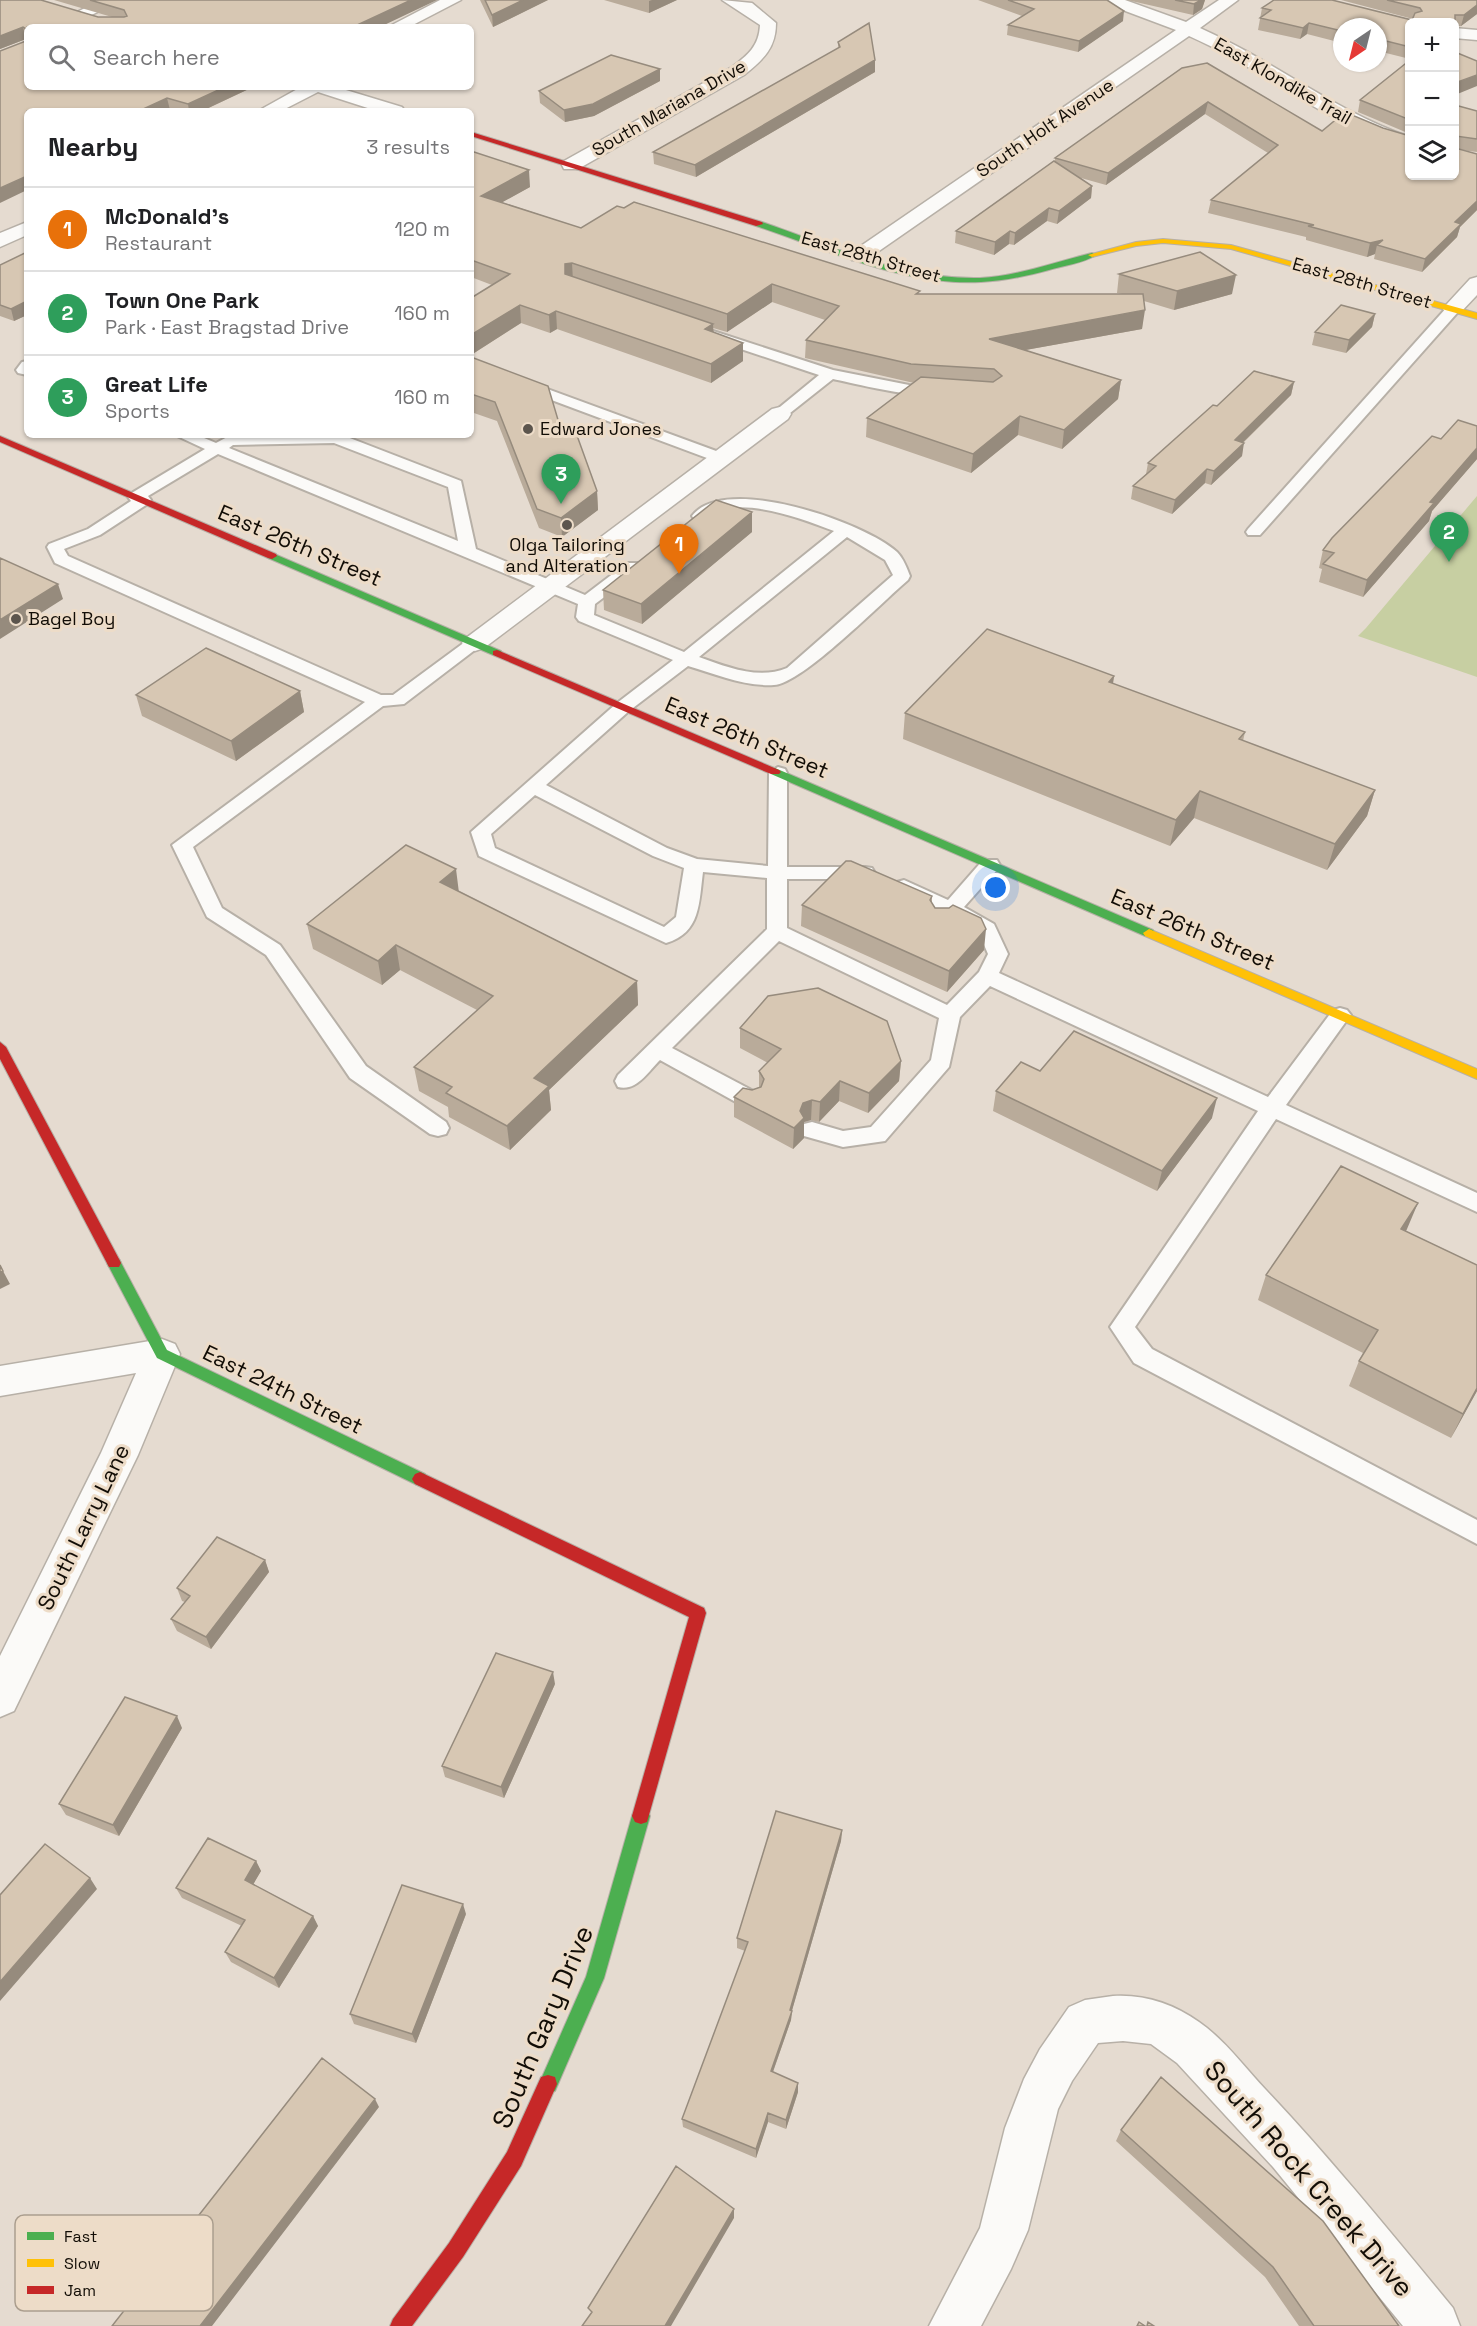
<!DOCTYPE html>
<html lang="en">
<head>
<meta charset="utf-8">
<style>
	body { margin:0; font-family:"Space Grotesk",sans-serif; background:#f6f6f6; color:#202124 }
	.controls { position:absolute; right:18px; top:18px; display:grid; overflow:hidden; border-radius:9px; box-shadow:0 2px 4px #0004 }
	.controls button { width:54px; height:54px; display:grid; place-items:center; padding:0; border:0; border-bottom:2px solid #e0e0e0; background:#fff; color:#202124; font:30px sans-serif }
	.compass { position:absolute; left:1333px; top:18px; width:54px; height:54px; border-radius:50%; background:#fff; box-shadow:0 2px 4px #0004; rotate:215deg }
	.you { position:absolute; left:996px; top:888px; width:21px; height:21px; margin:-15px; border:4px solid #fff; border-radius:50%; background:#1a73e8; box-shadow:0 0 0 9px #1a73e833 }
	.badge { display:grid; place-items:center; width:39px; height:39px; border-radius:50%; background:#5c554d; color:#fff; font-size:20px; font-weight:700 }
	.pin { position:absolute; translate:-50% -50px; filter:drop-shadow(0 2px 3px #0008) }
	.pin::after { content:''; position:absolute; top:32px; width:21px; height:18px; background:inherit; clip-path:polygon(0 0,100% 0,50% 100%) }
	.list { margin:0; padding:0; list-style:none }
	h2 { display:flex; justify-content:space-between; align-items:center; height:78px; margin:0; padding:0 24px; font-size:26px }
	h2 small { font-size:20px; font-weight:400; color:#757577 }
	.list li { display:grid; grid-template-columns:39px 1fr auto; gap:18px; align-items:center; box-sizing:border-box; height:84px; padding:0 24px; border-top:2px solid #e0e0e0 }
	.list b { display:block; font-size:22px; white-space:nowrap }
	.list p { margin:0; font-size:20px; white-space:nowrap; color:#757577 }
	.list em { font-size:20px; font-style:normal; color:#757577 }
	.icon { flex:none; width:33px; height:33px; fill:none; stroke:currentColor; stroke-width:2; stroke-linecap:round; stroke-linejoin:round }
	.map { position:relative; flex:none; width:1477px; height:2326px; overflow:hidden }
	.search { position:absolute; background:#fff; box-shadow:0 2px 4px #0004; left:24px; top:24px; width:450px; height:66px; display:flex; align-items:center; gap:15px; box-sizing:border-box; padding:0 21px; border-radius:9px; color:#757577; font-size:22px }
	.panel { position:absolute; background:#fff; box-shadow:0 2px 4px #0004; left:24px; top:108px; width:450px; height:330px; border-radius:9px }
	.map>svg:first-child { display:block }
	.green { fill:#c7cfa2 }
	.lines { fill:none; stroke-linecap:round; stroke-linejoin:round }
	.lane-casing { stroke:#b7b0a7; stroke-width:4 }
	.street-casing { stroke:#b7b0a7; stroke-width:3 }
	.fast-casing { stroke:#b7b0a7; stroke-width:2 }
	.slow-casing { stroke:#b7b0a7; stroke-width:2 }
	.jam-casing { stroke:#b7b0a7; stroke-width:2 }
	.lane { fill:#fbfaf8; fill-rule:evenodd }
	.street { fill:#fbfaf8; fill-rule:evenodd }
	.fast { fill:#4caf50; fill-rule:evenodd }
	.slow { fill:#ffc107; fill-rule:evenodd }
	.jam { fill:#c62828; fill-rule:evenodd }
	.wall { fill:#b9ab9a }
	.shaded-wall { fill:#968b7d }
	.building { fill:#d7c7b3; stroke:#968b7d; stroke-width:1.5 }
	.poi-dot { fill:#5c554d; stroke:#eddcc8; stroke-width:2 }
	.labels { text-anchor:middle; stroke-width:6; stroke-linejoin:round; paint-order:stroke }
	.far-street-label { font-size:18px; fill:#120d06; stroke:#eddcc8 }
	.far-poi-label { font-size:18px; fill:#120d06; stroke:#eddcc8; text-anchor:start }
	.street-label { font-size:22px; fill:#120d06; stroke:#eddcc8 }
	.near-street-label { font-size:27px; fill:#120d06; stroke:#eddcc8 }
	.key { fill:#eddcc8; stroke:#ab9e8e; stroke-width:1.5 }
	.key-label { font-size:16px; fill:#120d06 }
</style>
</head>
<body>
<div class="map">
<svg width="1477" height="2326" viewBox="0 0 1477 2326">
	<rect width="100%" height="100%" fill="#e5dbd0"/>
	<path class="green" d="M1477,496V677L1358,636L1366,628Z"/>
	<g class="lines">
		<defs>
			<path id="lane" d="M1453,305L1460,309L1458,312L1260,535H1248L1246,532L1248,529L1448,306Z
				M713,331L833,370L909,385L938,386L945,390C933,404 853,383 833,379L785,417H775L772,414L775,411L819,375L708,338L706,335L708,332Z
				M27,361V375L18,373L16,370L22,362Z
				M471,361L727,455L729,458L721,463L715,461L471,370Z
				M175,435H197L216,443L231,435H342L461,481L476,549L585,595L627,563H639L641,567L639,571L595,604L594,615L684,652L834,531C803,519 762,504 729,508C716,510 708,523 694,519L692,516C724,473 864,522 897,552C903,558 907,568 910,576L908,580C883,601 802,684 774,685C746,687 715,674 688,666L629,711L546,785L667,848L697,859L768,866L769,773L778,767L785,769L787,773V867H865L872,868L875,873L872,878L865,879H787V928L947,1005L979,972L988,954L979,933L953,919L947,926H933L930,921L938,911L897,892L894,887L897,882L904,880L948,900L983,860H997L1000,865L997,870L964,907L994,924L1008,954L999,973L1268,1097L1333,1010L1340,1008L1347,1010L1351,1015L1347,1020L1286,1105L1477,1193V1212L1276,1119L1135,1327L1152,1349L1477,1520V1544L1134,1363L1110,1327L1258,1111L990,986L960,1017L949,1067L885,1141L843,1147L804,1136L801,1130L804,1124L812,1122L843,1131L871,1127L931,1060L939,1018L779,941L672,1048L759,1094L762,1100L759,1106L751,1108L743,1106L660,1060C648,1072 636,1092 618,1087L615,1081L618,1075L767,929V878L703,872C699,902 701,933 666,943L479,856L471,832L617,703L673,660L579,621L576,617L578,604L218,454L148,496L151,500L149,503L100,535L64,549L68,556L381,695H393L469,639H481L484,643L404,704L383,706L193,847L222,908L280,945L366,1066L446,1122L449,1128L446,1134L438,1136L430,1134L350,1078L266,955L207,917L172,845L365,702L55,563L47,547L49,544L88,529L131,501L128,497L130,494L205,449ZM334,443L448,487L458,541L229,448L233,445ZM847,537L885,560L893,575L787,668C758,680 727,667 699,657ZM535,795L653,856L684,868L676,917L664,927L495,848L491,834Z"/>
			<path id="street" d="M101,0H123L85,18H73L71,15Z
				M440,0H461L409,27H388Z
				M722,0L752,3L776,23C776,48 763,60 744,75L578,169H564L562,165L564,161L732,67C748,55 759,46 760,25Z
				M1102,0H1125L1186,22L1219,0H1238L1200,28C1273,60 1334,111 1410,137V148C1329,128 1264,69 1189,36L866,260H852L849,256L852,252L1176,30L1104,3Z
				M1454,28L1477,30V40L1454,38Z
				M301,87H336L402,107L405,111H377L318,92L281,111H258Z
				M27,222V235L0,247V233Z
				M1477,277V295L1460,313H1446L1443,309L1446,305L1470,279Z
				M780,407L788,409L791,414L788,419L484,648L475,651L466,648L462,643L466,638L772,409Z
				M162,1339L175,1344L180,1354L138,1455L14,1711L0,1717V1656L101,1453L136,1373L0,1396V1366Z
				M1113,1996C1144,1994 1174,2004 1199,2022C1225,2040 1244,2067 1266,2090C1332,2160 1392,2234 1453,2308L1460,2326H1403L1273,2167L1177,2063L1151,2044L1123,2041L1098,2043L1072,2081L1058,2109L1028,2230L1011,2269L981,2326H929L980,2228L1005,2128L1024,2079L1040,2049L1069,2007L1085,2000Z"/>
			<path id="fast" d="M756,222H762C832,246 904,280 980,278C1018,276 1055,262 1092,253L1096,255C1084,263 1063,266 1049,270C1027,276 1004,281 981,282C903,286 828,250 756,226Z
				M272,553L501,651L502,653L501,655H493L268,558L267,556Z
				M775,768L1153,930L1155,933L1153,936H1145L771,774V770Z
				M114,1257L119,1259L167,1350L425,1474L428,1479L425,1484L420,1486L415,1484L157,1358L107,1263L109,1259Z
				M641,1808L647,1810L650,1816L604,1978L555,2091L548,2093L541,2091L539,2084L586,1977L632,1816L635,1810Z"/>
			<path id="slow" d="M1163,239L1231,245L1477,313V319L1231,249L1163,243L1136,246L1092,257L1088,255L1136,242Z
				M1149,929L1477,1069V1079L1145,936L1143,933Z"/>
			<path id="jam" d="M471,132L762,222L763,224L756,226L471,136Z
				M0,436L276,554L277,556L272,559L268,558L0,442Z
				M497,650L779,770L781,772L779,774H771L493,655V651Z
				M0,1042L6,1047L119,1259L121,1263L119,1267H109L0,1059Z
				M420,1472L704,1608L706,1613L647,1822L641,1824L635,1822L632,1816L689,1617L415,1484L412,1479L415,1474Z
				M548,2075L555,2077L557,2084L521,2166L463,2257L412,2326H390L393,2319L449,2243L507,2152L541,2077Z"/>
		</defs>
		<use href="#lane" class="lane-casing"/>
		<use href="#street" class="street-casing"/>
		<use href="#fast" class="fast-casing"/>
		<use href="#slow" class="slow-casing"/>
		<use href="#jam" class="jam-casing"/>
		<use href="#lane" class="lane"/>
		<use href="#street" class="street"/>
		<use href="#fast" class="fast"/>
		<use href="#slow" class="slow"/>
		<use href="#jam" class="jam"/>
	</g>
	<path class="wall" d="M0,0L98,17H112L54,0H437L27,87H253L202,111H173L170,110L27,111L26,39L0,49Z
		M480,0H548L493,27Z
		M604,0H677L649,13Z
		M978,0H1107L1123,21L1078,52L1007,35L1008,25L1022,16Z
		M1127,0H1205L1202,9L1193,15Z
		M1341,0H1477V14L1461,26H1455V22H1410V59L1378,51V27H1342V43L1307,34L1300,39L1258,30L1262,8L1412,20L1413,19Z
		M838,42L875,72L696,177L654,164L653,152L838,49Z
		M1410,60V134L1358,112L1360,100Z
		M1182,68L1322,131L1410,176L1455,105L1477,111V152L1460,150L1477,154V210L1460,227L1457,237L1422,272L1374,259L1375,254L1367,257L1306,240V237L1208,213L1211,200L1268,153L1205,114L1106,185L1081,178L1092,186L1091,198L1057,224L1047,221L1014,245L1009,244L994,255L955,243L956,231L1055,162V158Z
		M660,81L594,116L565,122L540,103L539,91Z
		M471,151L530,187L502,202L581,228L920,294H1122L1117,293L1119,274L1232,294L1174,310L1144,301L1142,329L1025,350L1121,380L1118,399L1062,449L1018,435L971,473L866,437L867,418L914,383L805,358L806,340L825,320L772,302L727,332L713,328L714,333L743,343V361L711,383L557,329L550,333L521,323L471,355V298L492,285L471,277Z
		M27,252V315L14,321L0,316V265Z
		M1375,314L1372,327L1346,353L1312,345L1315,332Z
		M471,357L561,430L597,491L598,510L562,537L539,528L497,421L471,412Z
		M1294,382L1291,395L1243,443L1242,456L1211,485L1205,483L1172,514L1131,499L1133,486L1146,474L1148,463L1217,406Z
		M1477,426V459L1432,511L1429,521L1363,597L1319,582L1322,569L1319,568L1323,550L1441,439Z
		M752,512V532L642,624L604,610L603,590Z
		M1114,676L1113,684L1245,732L1243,741L1375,790L1367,816L1327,870L1194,818L1170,846L903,739L905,713Z
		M300,691L304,712L236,761L142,716L136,695Z
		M459,891L637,981L638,1005L549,1090L551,1110L510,1150L449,1117L448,1107L419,1091L414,1067L477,1010L400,970L382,985L313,949L307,924Z
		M932,896V903L935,908L984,950L947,992L801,926L802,905Z
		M740,1028L901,1061L899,1081L868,1113L839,1101L819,1122L811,1120L804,1122V1138L793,1149L734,1117V1097L759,1087V1071L768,1063L740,1048Z
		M1040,1071L1212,1118L1157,1191L993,1111L996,1091Z
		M1407,1229L1406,1231L1477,1265V1391L1451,1438L1349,1386L1359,1361L1363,1353L1258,1300L1266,1275Z
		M265,1560L269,1572L211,1649L177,1631L171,1619L185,1602L182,1601L177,1588Z
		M555,1684L504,1798L445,1777L442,1766Z
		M182,1728L119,1836L66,1815L59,1804Z
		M842,1830L841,1841L792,2010L791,2020L773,2072L798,2092L786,2129L768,2122L756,2158L683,2127L682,2119L745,1951L737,1948V1938Z
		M256,1861L261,1871L253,1884L313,1916L318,1926L279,1988L231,1962L225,1952L242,1926L182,1898L176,1888Z
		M466,1914L416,2043L354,2024L350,2014Z
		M1121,2130L1399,2326H1299L1265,2277L1116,2141Z"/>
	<path class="shaded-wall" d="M411,0H437L380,27H353Z
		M523,0H548L493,27L492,15Z
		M652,0H677L649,13V1Z
		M1201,0H1205L1202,9L1193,15L1194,4Z
		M1477,5V14L1461,26L1464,15Z
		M1124,11L1123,21L1078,52L1079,41Z
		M1309,23L1307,34L1300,39L1303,28Z
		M23,27L26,39L0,49V36Z
		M875,60V72L696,177L695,165Z
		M660,69V81L594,116L565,122L564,110Z
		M1477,75V86L1455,95V83Z
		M225,87H253L202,111H189L188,104Z
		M167,98L170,110L168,111H139Z
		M1208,102L1205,114L1106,185L1108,173Z
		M529,170L530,187L483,213L481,196Z
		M27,176V190L0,203V188Z
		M1092,186L1091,198L1057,224L1059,211Z
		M1477,201V210L1460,227L1457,237L1422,272L1425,259L1455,222Z
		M1049,208L1047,221L1014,245L1015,233Z
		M1010,231L1009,244L994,255L995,242Z
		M1383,240L1377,245L1375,254L1367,257L1370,243Z
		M572,263L573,281L565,274V264Z
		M1236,275L1232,294L1174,310L1177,291Z
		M772,284V302L727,332V314Z
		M27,301V315L14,321L11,309Z
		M520,305L521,323L471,355V335Z
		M1145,310L1142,329L987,357L989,339Z
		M556,311L557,329L550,333L549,315Z
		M1375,314L1372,327L1346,353L1349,340Z
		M713,324L714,342L705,329Z
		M743,343V361L711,383V364Z
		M1121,380L1118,399L1062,449L1064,430Z
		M1294,382L1291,395L1232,453L1235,440Z
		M1020,416L1018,435L971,473L973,454Z
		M1244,443L1242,456L1211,485L1214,471Z
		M1477,448V459L1432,511L1429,521L1363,597L1367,580L1430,502Z
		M1207,469L1205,483L1172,514L1175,500Z
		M597,491L598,510L562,537L561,518Z
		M752,512V532L642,624L641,604Z
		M58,584L63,599L0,639V620Z
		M1114,676L1110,702L1109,682Z
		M300,691L304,712L236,761L231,741Z
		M1375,790L1367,816L1327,870L1335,844Z
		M1200,791L1194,818L1170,846L1176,820Z
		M456,869L459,893L440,882Z
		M986,929L984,950L947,992L949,971Z
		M396,945L400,970L382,985L378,961Z
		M637,981L638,1005L549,1090L551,1110L510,1150L507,1126L534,1078Z
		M901,1061L899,1081L868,1113L869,1093Z
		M840,1081L839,1101L819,1122L820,1102Z
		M1217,1098L1212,1118L1157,1191L1162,1171Z
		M812,1100L811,1120L804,1122V1138L793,1149L794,1128L803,1103Z
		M1418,1203L1407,1229L1391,1254L1401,1229Z
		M3,1271L10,1284L0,1289V1272Z
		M1477,1388V1391L1451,1438L1463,1414Z
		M265,1560L269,1572L211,1649L206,1637Z
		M553,1672L555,1684L504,1798L501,1787Z
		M177,1716L182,1728L119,1836L113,1825Z
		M842,1830L841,1841L791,2014L792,2011L791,2020L770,2080L771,2071L790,2010Z
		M256,1861L261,1871L250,1890L245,1880Z
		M90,1878L97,1889L0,2001V1982Z
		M463,1904L466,1914L416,2043L412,2034Z
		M313,1916L318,1926L279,1988L274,1978Z
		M798,2083V2092L786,2129V2120Z
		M375,2099L379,2107L212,2326H200Z
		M768,2113V2122L756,2158V2149Z
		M734,2209V2218L671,2326H665Z"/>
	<path class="building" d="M0,0H41L98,17H124L127,16L124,10L90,0H411L353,27H27V87H225L188,104L167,98L139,111H27V176L0,188V51L26,41V29L23,27L0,36Z
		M485,0H523L492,15Z
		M1008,0H1107L1124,11L1079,41L1008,25L1034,9Z
		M1175,0H1201L1194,4Z
		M1274,0H1332L1412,20L1415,13L1422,11L1420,8L1387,0H1477V5L1464,15H1455V23L1410,22V47L1378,39V27H1342V31L1309,23L1303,28L1260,18L1271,10L1262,8Z
		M869,23L875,60L695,165L653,152L840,47L838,42Z
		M1455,52L1477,61V75L1455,83Z
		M611,55L660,69L593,104L564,110L539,91Z
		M1410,60V120L1360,100Z
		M1207,63L1322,131L1345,112L1383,128L1410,136V176H1455V105L1477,111V139L1456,136L1455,148L1477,154V201L1455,222L1461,224L1425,259L1377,245L1383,240L1370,243L1308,226L1314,225L1211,200L1278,145L1208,102L1108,173L1055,158L1182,68Z
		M471,151L529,170L481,196L581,228L617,206L624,208L634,202L920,291L916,294H1143L1145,310L989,339L1121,380L1064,430L1020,416L973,454L867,418L921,377L993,382L1002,376L994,369L911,364L806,340L839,306L772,284L727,314L572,263L565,264V274L713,324L705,329L743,343L711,364L556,311L549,315L520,305L471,335V298L510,274L471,260Z
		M1054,161L1092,186L1059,211L1049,208L1015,233L1010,231L995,242L956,231Z
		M27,252V301L11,309L0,305V265Z
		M1200,252L1236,275L1177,291L1119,274Z
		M1341,305L1375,314L1349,340L1315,332Z
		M471,357L548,386L561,430H575L597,491L561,518L537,509L495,402L471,394Z
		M1254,371L1294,382L1235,440L1244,443L1214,471L1207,469L1175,500L1133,486L1156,466L1148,463L1213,405L1217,406Z
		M1458,420L1477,426V448L1430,502L1434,503L1367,580L1323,564L1334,553L1323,550L1332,538L1432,436L1441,439Z
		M716,500L752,512L641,604L603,590Z
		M0,558L58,584L0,620Z
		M987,629L1114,676L1109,682L1245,732L1239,739L1375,790L1335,844L1200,791L1176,820L905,713Z
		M206,648L300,691L231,741L136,695Z
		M406,845L456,869L440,882L637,981L534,1078L549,1086L507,1126L446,1093L452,1087L414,1067L493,996L396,945L378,961L307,924Z
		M846,861H851L932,896L930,900L935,908H949L953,905L981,918L986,929L949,971L802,905Z
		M818,988L887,1021L901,1061L869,1093L840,1081L820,1102L812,1100L803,1103L800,1111L804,1118L794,1128L734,1097L743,1088L752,1090L761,1087L764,1079L759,1071L781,1049L740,1028L768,996Z
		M1074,1031L1217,1098L1162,1171L996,1091L1021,1062L1040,1071Z
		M1341,1166L1418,1203L1401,1229L1477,1265V1388L1463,1414L1359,1361L1378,1330L1266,1275Z
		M0,1265L3,1271L0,1272Z
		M217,1537L265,1560L206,1637L171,1619L190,1596L177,1588Z
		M496,1653L553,1672L501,1787L442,1766Z
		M125,1697L177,1716L113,1825L59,1804Z
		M776,1811L842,1830L790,2010L792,2011L771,2071L798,2083L786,2120L768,2113L756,2149L682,2119L748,1942L737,1938Z
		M208,1838L256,1861L245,1880L313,1916L274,1978L225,1952L245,1920L176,1888Z
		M45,1844L90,1878L0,1982V1895Z
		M402,1885L463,1904L412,2034L350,2014Z
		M322,2058L375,2099L200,2326H112Z
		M1161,2077L1323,2221L1399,2326H1314L1273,2267L1121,2130Z
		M676,2166L734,2209L665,2326H582L592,2312L588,2308Z
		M1139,2322L1145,2326H1137Z
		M1148,2322L1154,2326H1147Z"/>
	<g class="poi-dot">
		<circle cx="528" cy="429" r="6"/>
		<circle cx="567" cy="525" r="6"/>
		<circle cx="16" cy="619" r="6"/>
	</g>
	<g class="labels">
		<g class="far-street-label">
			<text transform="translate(1283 81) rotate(30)" y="6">East Klondike Trail</text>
			<text transform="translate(669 108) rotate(-30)" y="6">South Mariana Drive</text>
			<text transform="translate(1045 128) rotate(-34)" y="6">South Holt Avenue</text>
			<text transform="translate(871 257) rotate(16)" y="6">East 28th Street</text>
			<text transform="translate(1362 283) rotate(16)" y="6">East 28th Street</text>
		</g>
		<g class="far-poi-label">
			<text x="540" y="435">Edward Jones</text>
			<text x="567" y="551" text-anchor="middle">Olga Tailoring<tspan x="567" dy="21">and Alteration</tspan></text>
			<text x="28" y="625">Bagel Boy</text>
		</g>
		<g class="street-label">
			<text transform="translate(300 545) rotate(23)" y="8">East 26th Street</text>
			<text transform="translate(747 737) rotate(23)" y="8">East 26th Street</text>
			<text transform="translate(1193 929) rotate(23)" y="8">East 26th Street</text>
			<text transform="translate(283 1389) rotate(26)" y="8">East 24th Street</text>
			<text transform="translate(83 1527) rotate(-64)" y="8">South Larry Lane</text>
		</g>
		<g class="near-street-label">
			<text transform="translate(543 2027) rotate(-67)" y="9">South Gary Drive</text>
			<text transform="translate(1309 2179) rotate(49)" y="9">South Rock Creek Drive</text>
		</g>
	</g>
	<rect x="15" y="2215" width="198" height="96" rx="9" class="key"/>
	<rect x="27" y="2232" width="27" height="8" fill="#4caf50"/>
	<rect x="27" y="2259" width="27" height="8" fill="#ffc107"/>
	<rect x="27" y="2286" width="27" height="8" fill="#c62828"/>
	<g class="key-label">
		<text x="64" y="2242">Fast</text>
		<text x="64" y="2269">Slow</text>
		<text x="64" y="2296">Jam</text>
	</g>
</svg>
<div class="controls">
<button>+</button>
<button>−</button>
<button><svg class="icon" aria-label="layers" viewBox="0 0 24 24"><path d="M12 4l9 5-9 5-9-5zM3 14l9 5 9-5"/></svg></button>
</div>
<svg class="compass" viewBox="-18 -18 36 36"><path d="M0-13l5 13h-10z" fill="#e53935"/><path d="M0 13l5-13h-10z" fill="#757577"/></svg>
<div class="you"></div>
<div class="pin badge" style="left:679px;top:574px;background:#e8710a">1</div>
<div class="pin badge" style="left:1449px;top:562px;background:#2e9e5b">2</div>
<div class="pin badge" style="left:561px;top:504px;background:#2e9e5b">3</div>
<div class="search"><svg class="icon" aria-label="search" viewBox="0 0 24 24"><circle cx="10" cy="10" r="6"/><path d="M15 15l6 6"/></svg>Search here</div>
<section class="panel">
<h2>Nearby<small>3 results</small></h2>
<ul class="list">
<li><span class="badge" style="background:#e8710a">1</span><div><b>McDonald's</b><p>Restaurant</p></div><em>120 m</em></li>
<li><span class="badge" style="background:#2e9e5b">2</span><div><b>Town One Park</b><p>Park · East Bragstad Drive</p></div><em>160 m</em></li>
<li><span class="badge" style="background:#2e9e5b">3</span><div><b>Great Life</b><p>Sports</p></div><em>160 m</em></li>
</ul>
</section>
</div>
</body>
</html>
